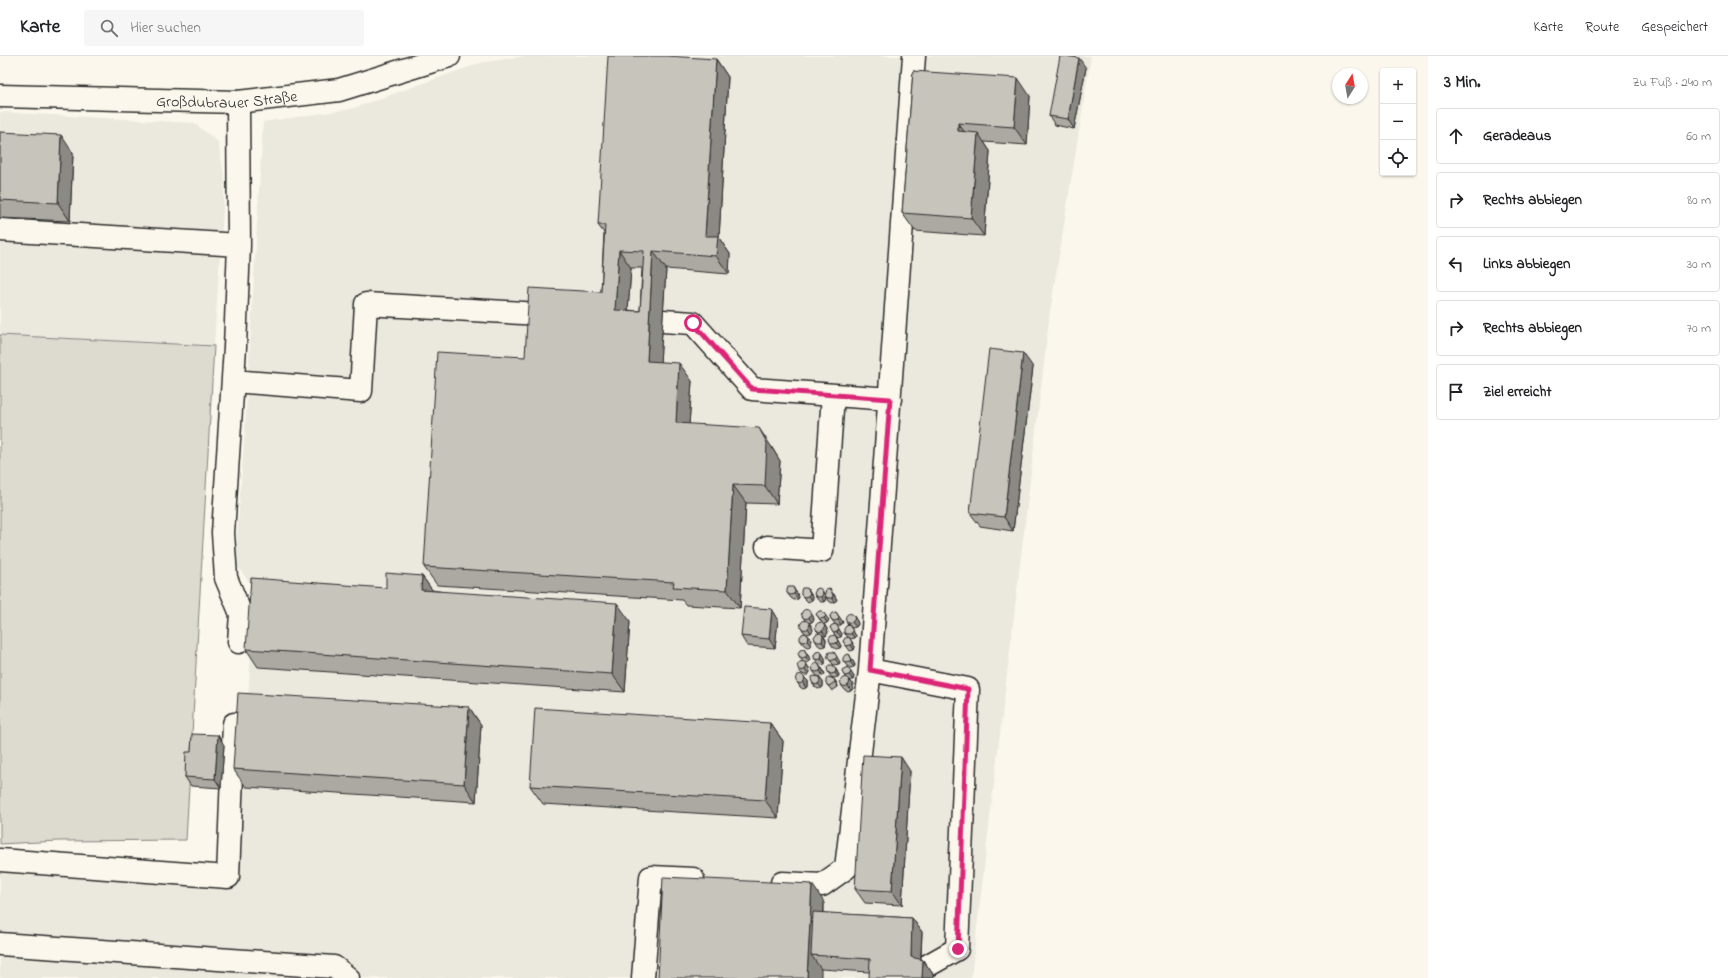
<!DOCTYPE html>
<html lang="de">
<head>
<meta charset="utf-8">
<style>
	body { margin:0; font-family:"Indie Flower",sans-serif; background:#f6f6f6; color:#202124 }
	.controls { position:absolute; right:12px; top:12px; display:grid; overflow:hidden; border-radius:4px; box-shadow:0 1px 3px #0004 }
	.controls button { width:36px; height:36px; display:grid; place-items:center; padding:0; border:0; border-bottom:1px solid #e0e0e0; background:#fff; color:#202124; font:20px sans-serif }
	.compass { position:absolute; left:1332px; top:12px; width:36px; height:36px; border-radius:50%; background:#fff; box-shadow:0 1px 3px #0004; rotate:11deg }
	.stop { position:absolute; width:12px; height:12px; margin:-9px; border:3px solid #db2777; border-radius:50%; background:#fff }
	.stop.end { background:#db2777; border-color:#fff; box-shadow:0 1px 4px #0008 }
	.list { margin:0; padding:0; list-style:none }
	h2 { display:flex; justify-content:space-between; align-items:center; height:52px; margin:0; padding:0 16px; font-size:17px }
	h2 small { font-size:13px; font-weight:400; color:#757577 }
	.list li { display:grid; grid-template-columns:26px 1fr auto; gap:12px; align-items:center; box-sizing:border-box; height:56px; margin:0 8px 8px; padding:0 8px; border:1px solid #e0e0e0; border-radius:4px }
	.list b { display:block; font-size:15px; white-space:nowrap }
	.list em { font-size:13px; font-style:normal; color:#757577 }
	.icon { flex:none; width:22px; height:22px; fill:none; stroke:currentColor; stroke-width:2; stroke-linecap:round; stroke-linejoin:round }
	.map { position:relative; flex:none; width:1428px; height:922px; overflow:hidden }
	header { display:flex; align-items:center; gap:24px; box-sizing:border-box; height:56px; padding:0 20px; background:#fff; border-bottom:1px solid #e0e0e0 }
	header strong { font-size:19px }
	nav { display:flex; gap:22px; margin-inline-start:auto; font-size:14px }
	.search { width:280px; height:36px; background:#f6f6f6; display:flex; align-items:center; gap:10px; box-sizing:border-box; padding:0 14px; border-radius:4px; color:#757577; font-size:15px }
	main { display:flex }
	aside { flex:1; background:#fff }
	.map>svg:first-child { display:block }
	.built { fill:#ebe8de }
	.green { fill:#dddad0; stroke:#84827e }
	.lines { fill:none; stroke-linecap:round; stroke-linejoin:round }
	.minor-casing { stroke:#2b2b2b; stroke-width:25 }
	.major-casing { stroke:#2b2b2b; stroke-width:25 }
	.minor { stroke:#fbf7ec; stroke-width:22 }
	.major { stroke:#fbf7ec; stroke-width:22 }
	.wall { fill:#aba9a2; stroke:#2b2b2b; fill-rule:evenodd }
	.shaded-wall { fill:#8b8984; stroke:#2b2b2b }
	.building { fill:#c7c4bc; stroke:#2b2b2b; fill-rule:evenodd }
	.route { stroke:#db2777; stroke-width:5 }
	.labels { text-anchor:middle; stroke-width:3.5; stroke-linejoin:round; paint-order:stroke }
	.street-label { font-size:16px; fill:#2b2b2b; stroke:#fbf7ec }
</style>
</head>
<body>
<header>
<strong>Karte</strong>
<div class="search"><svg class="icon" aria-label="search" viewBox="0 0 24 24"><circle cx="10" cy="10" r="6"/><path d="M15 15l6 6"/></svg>Hier suchen</div>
<nav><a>Karte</a><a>Route</a><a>Gespeichert</a></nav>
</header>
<main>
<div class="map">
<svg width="1428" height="922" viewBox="0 0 1428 922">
	<rect width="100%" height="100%" fill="#fbf7ec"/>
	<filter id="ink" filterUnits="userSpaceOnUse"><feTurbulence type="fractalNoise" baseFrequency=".025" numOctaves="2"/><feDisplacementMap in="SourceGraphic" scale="8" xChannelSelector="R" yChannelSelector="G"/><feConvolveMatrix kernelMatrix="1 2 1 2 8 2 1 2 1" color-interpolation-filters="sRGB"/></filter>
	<g filter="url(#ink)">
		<path class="built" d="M525,0H1091L1050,256L971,922H0V815L236,828L255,534L235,507L245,373L263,66L351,53L480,7Z
			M0,56L194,67L218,86L225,124L214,290L0,279Z"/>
		<path class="green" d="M0,279L214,290L186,784L59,785L0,788Z"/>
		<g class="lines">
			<defs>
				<path id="minor" d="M914,0L870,614L968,633L957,893L927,910
					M238,46L239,189L235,291L223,477L226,522L241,558L239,586
					M0,174L239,189
					M663,265L693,267L752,333L890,343
					M233,325L361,335L366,248L540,258
					M767,491L822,495L833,339
					M0,804L228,821L234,668
					M782,827L822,829L846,812L870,614
					M0,888L334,911L348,922
					M643,922L651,821L693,823"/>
				<g id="major">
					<path id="s1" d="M0,40L238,46L339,34L449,0"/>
				</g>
			</defs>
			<use href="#minor" class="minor-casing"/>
			<use href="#major" class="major-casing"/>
			<use href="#minor" class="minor"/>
			<use href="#major" class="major"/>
		</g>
		<path class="wall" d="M716,3L728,21L719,182L730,198L729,218L666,213L660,306L692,325L689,368L771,390L780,405L777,448L746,447L740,552L686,549L682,544L437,529L424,511L525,301L601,236L604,177L598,169ZM631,212H642L640,255L628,254Z
			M1086,12L1074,73L1055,69L1049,60Z
			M913,15L1030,40L1027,89L984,86L990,95L984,180L915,175L902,157Z
			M0,76L73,97L70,165L0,162Z
			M1033,311L1013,475L980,470L970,457Z
			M422,520L432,534L630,565L625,636L258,611L246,593L386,532Z
			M807,532L813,542L812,544L808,546L801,539Z
			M796,536L799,541L798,543L794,544L791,542L787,537Z
			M814,538L825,539L834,538L837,544L835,546L832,547L829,545L826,541V543L824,546H821L817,543Z
			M772,553L778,563L775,592L747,590L741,580Z
			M816,558L829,564L827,567L824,568L827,573L828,576L826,580H823L826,584L825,590L821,591L818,589L815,584L819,577L816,574L823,568Z
			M802,560H813L814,564L812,566L809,567L812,571L813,574L811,577L807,578L804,576L801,571L805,564Z
			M830,560L843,566L841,569L837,570L836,569L842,578L841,581L837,582L830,571L835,568L831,563Z
			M846,565H857L858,568L856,571L852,572L849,570Z
			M849,569L856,580L855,582L850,583L855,591L854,594L850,595L843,585L848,581L844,577Z
			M835,579L841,590L840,592L836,593L833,591L830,586Z
			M800,584H811V590L807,591L804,589Z
			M807,598L811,604L809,606L805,607L809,612L810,616L808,619H805L802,618L798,613L803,606L799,600Z
			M849,598L855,609L854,611L850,612L847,610L843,605Z
			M828,599L840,606L839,608L834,609L832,607L828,602Z
			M814,602H825V608L821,609L818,607Z
			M847,611L854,621L853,624H850L853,628V632L851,635L848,636L845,634L841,629L846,622L843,618Z
			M822,612L825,618L823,620L819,621L816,619L813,615Z
			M836,613L839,619L838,621L834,622L831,621L828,616Z
			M804,621L808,625V629L806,632L803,633L800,631L797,626Z
			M828,621L837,627L838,631L832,635L830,632L826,628Z
			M812,626H823V630L822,632L818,633L815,631Z
			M469,651L481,669L476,746L246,731L233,713Z
			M770,667L783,685L778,762L543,748L530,730Z
			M224,689L221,732L191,730L185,721L191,696Z
			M910,715L902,849L865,847L855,833Z
			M824,846V857L912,862L922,876L921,903L923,904L933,918L869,916L821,913L658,922Z"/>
		<path class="shaded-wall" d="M1079,2L1086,12L1074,73L1068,63Z
			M716,3L728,21L719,182L730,198L729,218L716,200L705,180Z
			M1018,22L1030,40L1027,89L1014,71Z
			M958,67L971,85L958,75Z
			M978,77L990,95L984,180L971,162Z
			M61,79L73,97L70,165L58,147Z
			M619,194L631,212L627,271L615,254Z
			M653,195L666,213L659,323L647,305Z
			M1023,297L1033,311L1013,475L1004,461Z
			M679,307L692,325L688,385L676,367Z
			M759,372L771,390L780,405L777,448L765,430Z
			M733,429L746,447L740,552L727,534Z
			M422,520L435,538L421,534Z
			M793,531L799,541L798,543L794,538Z
			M807,532L813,542L812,544L808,540Z
			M830,533L837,544L835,546L832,542Z
			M822,534L825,539L826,543L824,546L821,541Z
			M617,547L630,565L625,636L612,618Z
			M772,553L778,563L775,592L769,583Z
			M810,555L813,560L814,564L812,566L809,562Z
			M822,555L829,564L827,567L824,562Z
			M836,556L843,566L841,569L838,564Z
			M854,560L857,565L858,568L856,571L852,566Z
			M809,566L812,571L813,574L811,577L808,572Z
			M824,568L827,573L828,576L826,580L822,575Z
			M836,568L842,578L841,581L837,576Z
			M853,575L856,580L855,582L851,578Z
			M808,579L811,584V590L807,585Z
			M823,579L826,584L825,590L822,586Z
			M835,579L841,590L840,592L836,587Z
			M849,581L855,591L854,594L851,589Z
			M804,593L811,604L809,606L806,601Z
			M834,596L840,606L839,608L835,603Z
			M822,597L825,602V608L821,603Z
			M849,598L855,609L854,611L850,606Z
			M806,607L809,612L810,616L808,619L805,614Z
			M818,607L825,618L823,620L820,615Z
			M833,609L839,619L838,621L835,617Z
			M851,616L854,621L853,624L849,619Z
			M804,621L808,625V629L806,632L803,627Z
			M819,621L823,626V630L822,632L818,628Z
			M834,623L837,627L838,631L835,626Z
			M849,624L853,628V632L851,635L848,630Z
			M469,651L481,669L476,746L464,728Z
			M770,667L783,685L778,762L765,744Z
			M218,679L224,689L221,732L215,723Z
			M901,701L910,715L902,849L892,835Z
			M812,828L824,846L822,899H811L821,913V922H807Z
			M912,862L922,876L920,915L911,901Z
			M923,904L933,918V922H922Z"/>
		<path class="building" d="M608,0H666L716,3L705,180H718L716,200L653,195L647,305L679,307L676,367L759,372L767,387L765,430L733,429L727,534L673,531L674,526L424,511L437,296L525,301L529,232L601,236L605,169H598ZM619,194L644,195L640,255L615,254Z
			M1060,0H1065L1079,2L1068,63L1049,60Z
			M913,15L1018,22L1014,71L958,67V75L978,77L971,162L902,157Z
			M0,76L61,79L58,147L0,144Z
			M989,293L1023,297L1004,461L970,457Z
			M386,517L422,520L421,534L617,547L612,618L246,593L251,522L386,532Z
			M788,531H793L795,536L794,538L790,539L787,537V534Z
			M802,532H807L810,537L808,540L804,541L801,539V535Z
			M819,532L822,534L823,538L821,541H817L814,538L816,533Z
			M830,533L833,539L832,542H828L825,540V537L826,534Z
			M744,551L772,553L769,583L741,580Z
			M801.5 558a4.5 4.5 0 1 1 9 0a4.5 4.5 0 1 1-9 0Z
			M819,555H822L826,560L824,562L820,563L816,558Z
			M836,556L839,561L838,564L834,565L831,563L830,560L832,557Z
			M845.5 562a4.5 4.5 0 1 1 9 0a4.5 4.5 0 1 1-9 0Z
			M800.5 569a4.5 4.5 0 1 1 9 0a4.5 4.5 0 1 1-9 0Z
			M815.5 571a4.5 4.5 0 1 1 9 0a4.5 4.5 0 1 1-9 0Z
			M836,568L839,573L837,576L833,577L830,571L832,569Z
			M849,569L853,575L851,578H847L844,577V573L846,570Z
			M805,577L808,579L807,585L803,586L800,584V581L802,578Z
			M820,577L823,579L822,586H818L815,584L814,581L816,578Z
			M835,579L838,585L836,587L833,588L830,586L829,583L831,580Z
			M849,581L852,586L851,589L846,590L843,585L845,582Z
			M804,593L807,599L806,601L802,602L799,600L798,597L800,594Z
			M820,595L822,597L821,603L817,604L814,602V599L816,596Z
			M829,596H834L837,601L835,603L831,605L828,602V599Z
			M849,598L852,604L850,606L846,607L843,605V602L845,599Z
			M797.5 610a4.5 4.5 0 1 1 9 0a4.5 4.5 0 1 1-9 0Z
			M818,607L821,613L820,615L816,616L813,615L812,611L814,608Z
			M829,609H833L836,614L835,617L831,618L828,616L827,612Z
			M847,611L851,616L849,619L845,620L843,618L842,614Z
			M795.5 623a4.5 4.5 0 1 1 9 0a4.5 4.5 0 1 1-9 0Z
			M813,620L819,621L820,625L818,628L815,629L812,626L811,623Z
			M828,621L834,623L835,626L829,630L826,628V624Z
			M840.5 626a4.5 4.5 0 1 1 9 0a4.5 4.5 0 1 1-9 0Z
			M238,637L469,651L464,728L233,713Z
			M535,652L770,667L765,744L530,730Z
			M192,678L218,679L215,723L185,721L186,696H191Z
			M863,699L901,701L892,835L855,833Z
			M663,821L812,828L807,922H658Z
			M813,856L912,862L911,901L923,904L922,922H869L870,903L811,899Z"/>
	</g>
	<g class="lines" filter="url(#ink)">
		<path class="route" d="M693,267L752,333L890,343L870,614L968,633L958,893"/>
	</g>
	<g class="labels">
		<g class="street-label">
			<text dy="6" stroke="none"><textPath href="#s1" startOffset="227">Großdubrauer Straße</textPath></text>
		</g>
	</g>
</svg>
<div class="controls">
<button>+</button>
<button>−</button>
<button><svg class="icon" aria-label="locate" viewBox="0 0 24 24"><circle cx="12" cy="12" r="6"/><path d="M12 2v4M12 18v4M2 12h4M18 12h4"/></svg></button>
</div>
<svg class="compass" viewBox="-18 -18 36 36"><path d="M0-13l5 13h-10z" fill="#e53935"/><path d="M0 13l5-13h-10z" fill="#757577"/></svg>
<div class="stop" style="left:693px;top:267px"></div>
<div class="stop end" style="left:958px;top:893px"></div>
</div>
<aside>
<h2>3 Min.<small>Zu Fuß · 240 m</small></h2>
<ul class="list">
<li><svg class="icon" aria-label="ahead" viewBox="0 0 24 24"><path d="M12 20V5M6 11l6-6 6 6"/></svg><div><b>Geradeaus</b></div><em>60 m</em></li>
<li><svg class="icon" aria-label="right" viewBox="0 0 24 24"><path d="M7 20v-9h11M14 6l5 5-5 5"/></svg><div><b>Rechts abbiegen</b></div><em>80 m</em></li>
<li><svg class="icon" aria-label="left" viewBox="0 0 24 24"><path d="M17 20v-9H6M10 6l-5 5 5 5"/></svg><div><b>Links abbiegen</b></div><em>30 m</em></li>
<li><svg class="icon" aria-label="right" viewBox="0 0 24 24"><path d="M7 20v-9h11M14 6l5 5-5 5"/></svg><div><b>Rechts abbiegen</b></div><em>70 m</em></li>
<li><svg class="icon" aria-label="arrive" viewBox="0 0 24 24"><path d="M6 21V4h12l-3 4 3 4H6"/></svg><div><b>Ziel erreicht</b></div></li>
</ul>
</aside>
</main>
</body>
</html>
